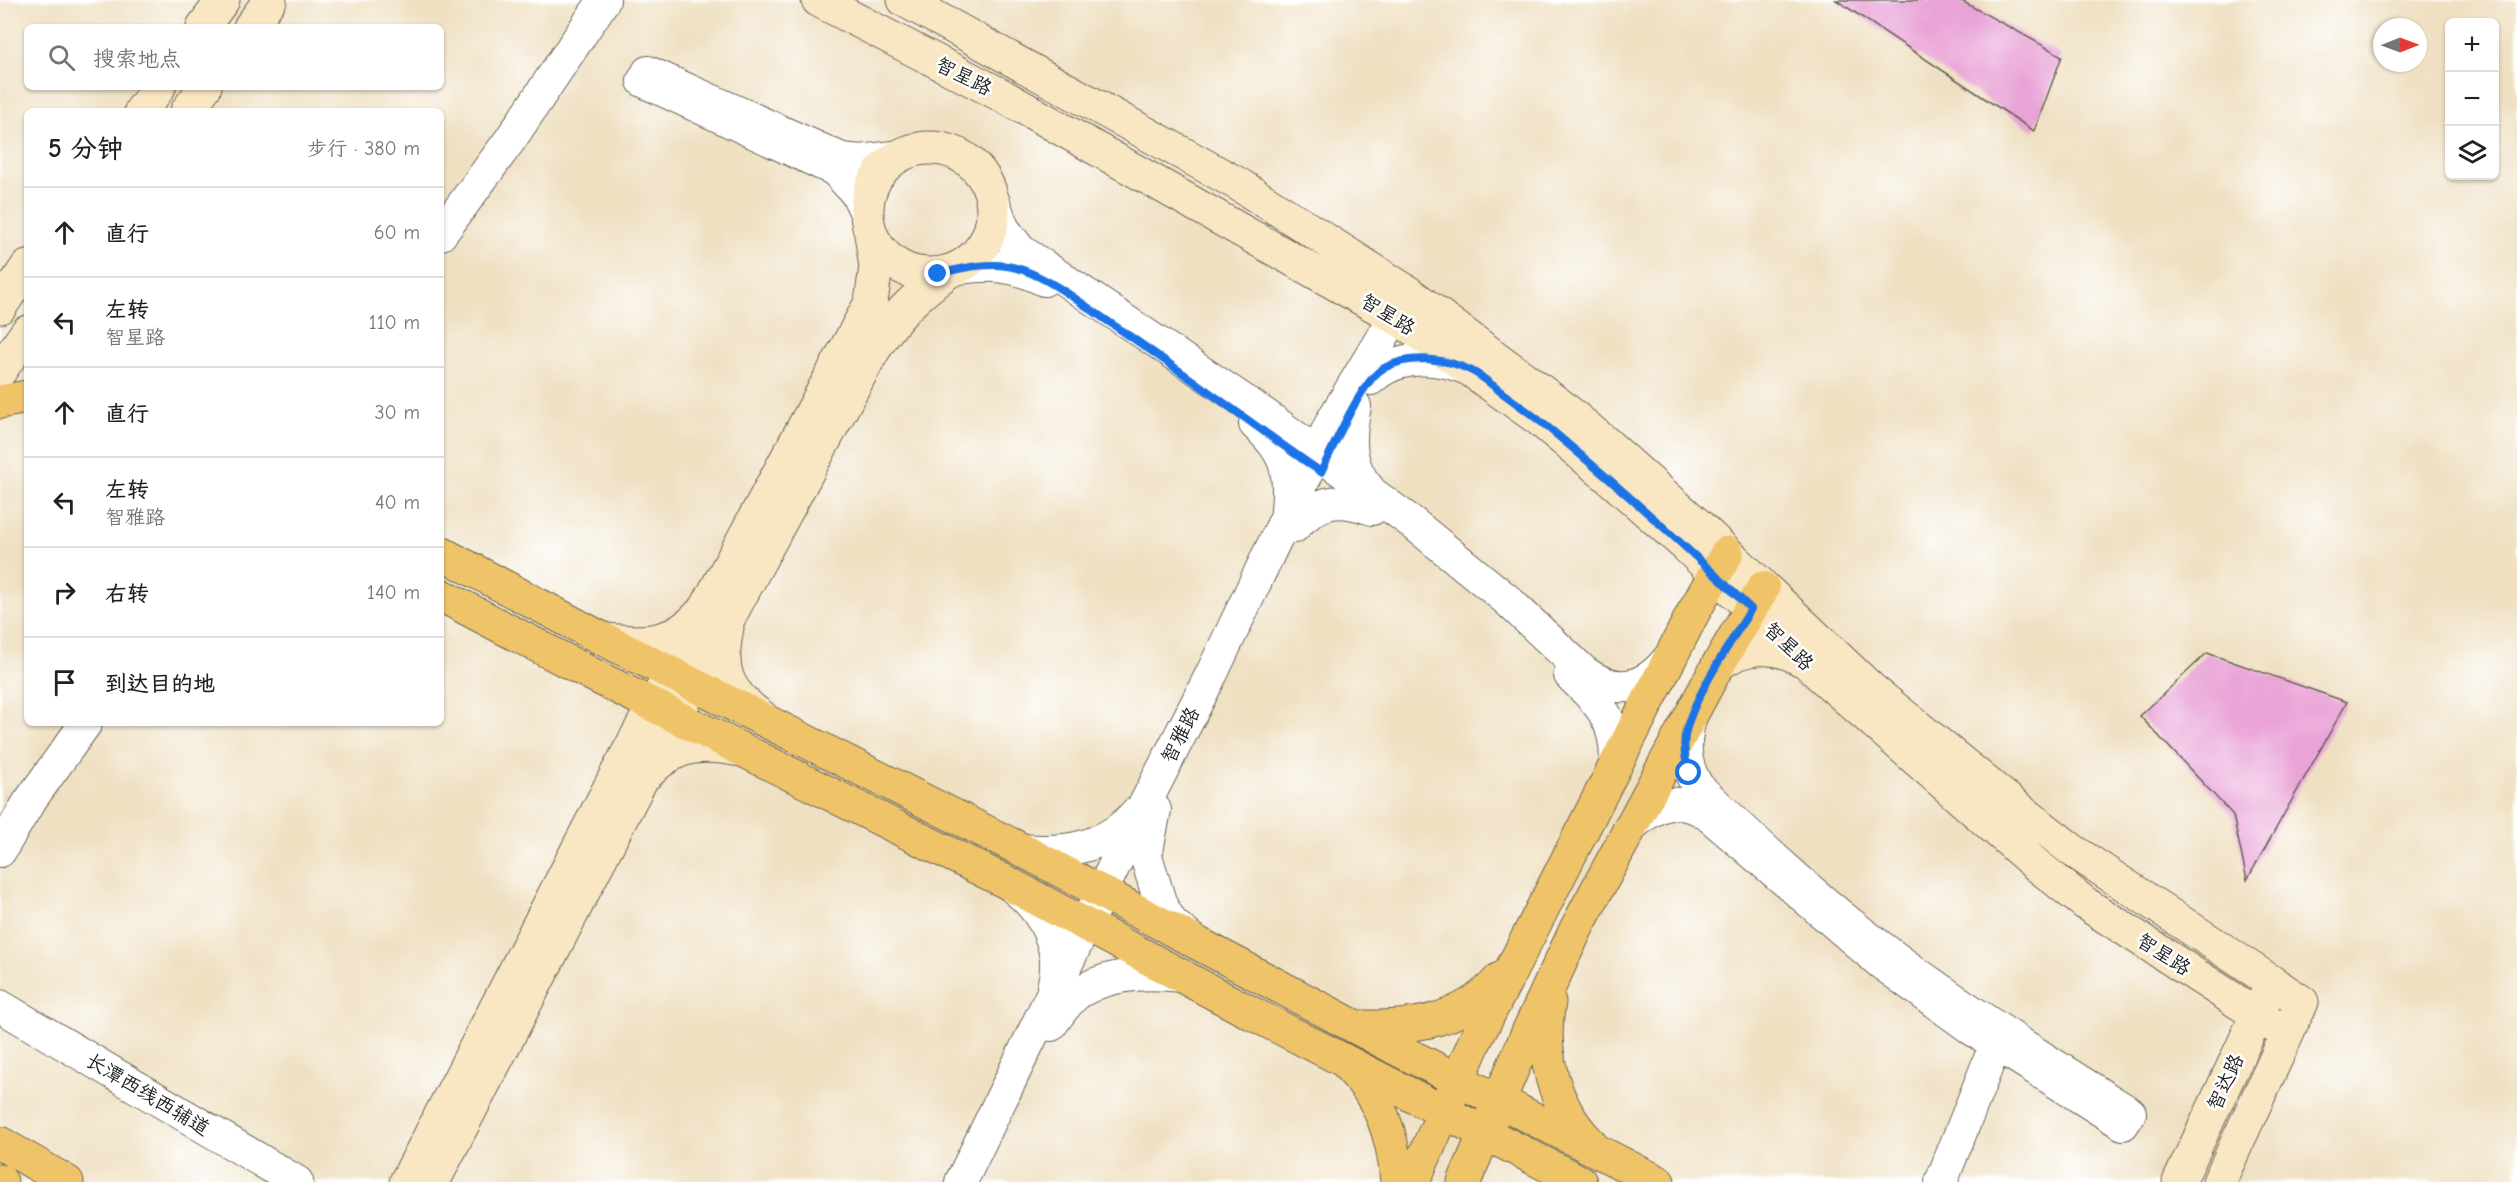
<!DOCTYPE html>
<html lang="zh">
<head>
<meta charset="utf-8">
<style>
	body { margin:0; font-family:"Comic Neue","LXGW WenKai TC",sans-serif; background:#f6f6f6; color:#202124 }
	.controls { position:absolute; right:18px; top:18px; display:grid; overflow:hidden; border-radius:9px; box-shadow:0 2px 4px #0004 }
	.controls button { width:54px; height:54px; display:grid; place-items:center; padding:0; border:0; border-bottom:2px solid #e0e0e0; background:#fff; color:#202124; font:30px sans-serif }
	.compass { position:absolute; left:2373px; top:18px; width:54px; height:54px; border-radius:50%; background:#fff; box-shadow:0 2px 4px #0004; rotate:89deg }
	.stop { position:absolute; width:18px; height:18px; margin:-14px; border:4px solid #1a73e8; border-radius:50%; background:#fff }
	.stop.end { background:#1a73e8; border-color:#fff; box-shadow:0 2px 6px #0008 }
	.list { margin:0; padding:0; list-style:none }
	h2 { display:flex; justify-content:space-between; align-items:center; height:78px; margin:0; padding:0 24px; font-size:26px }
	h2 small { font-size:20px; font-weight:400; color:#757577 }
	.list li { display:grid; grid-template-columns:39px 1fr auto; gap:18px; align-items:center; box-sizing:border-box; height:90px; padding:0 24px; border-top:2px solid #e0e0e0 }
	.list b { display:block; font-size:22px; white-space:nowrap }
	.list p { margin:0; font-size:20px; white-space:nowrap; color:#757577 }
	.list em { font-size:20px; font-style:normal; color:#757577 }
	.icon { flex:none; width:33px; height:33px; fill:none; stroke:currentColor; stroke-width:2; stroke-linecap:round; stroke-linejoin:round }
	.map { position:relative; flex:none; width:2517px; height:1182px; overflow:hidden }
	.search { position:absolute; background:#fff; box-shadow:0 2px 4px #0004; left:24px; top:24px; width:420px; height:66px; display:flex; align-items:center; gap:15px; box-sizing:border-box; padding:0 21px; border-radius:9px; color:#757577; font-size:22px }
	.panel { position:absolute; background:#fff; box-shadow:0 2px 4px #0004; left:24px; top:108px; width:420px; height:618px; border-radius:9px }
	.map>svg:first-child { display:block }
	.building { fill:#e9a3d7 }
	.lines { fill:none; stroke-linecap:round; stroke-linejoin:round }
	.tertiary-casing { stroke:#666156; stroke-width:34 }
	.secondary-casing { stroke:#666156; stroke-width:35 }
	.primary-casing { stroke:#666156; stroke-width:35 }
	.motorway-casing { stroke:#666156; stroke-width:35 }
	.tertiary { stroke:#fff; stroke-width:32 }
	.secondary { stroke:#f9e7c3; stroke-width:33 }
	.primary { stroke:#efc469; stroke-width:33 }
	.motorway { stroke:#efc469; stroke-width:33 }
	.route { stroke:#1a73e8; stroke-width:8 }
	.labels { text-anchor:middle; stroke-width:5; stroke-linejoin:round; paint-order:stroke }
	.street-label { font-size:20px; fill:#1c1c1c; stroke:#fff }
</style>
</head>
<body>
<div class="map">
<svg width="2517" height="1182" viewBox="0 0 2517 1182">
	<rect width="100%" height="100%" fill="#fff"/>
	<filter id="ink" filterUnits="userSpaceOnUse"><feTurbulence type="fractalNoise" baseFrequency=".0167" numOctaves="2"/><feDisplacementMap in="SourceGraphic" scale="12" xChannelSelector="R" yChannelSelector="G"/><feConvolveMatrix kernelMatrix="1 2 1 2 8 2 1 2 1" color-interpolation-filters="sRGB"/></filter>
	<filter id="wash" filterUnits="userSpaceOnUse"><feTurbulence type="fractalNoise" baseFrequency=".008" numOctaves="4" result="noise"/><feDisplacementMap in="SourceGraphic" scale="24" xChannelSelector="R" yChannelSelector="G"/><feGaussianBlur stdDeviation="1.35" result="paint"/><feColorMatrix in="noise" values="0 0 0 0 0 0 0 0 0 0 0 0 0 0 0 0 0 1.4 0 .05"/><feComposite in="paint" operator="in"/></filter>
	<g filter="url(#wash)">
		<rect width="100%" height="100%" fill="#efe0c2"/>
		<g id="blocks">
			<path class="building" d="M1836,0H1960L2062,56L2034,131Z
				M2207,653L2347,702L2247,880L2233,815L2140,716Z"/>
		</g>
	</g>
	<g filter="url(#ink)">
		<use href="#blocks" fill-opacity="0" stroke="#666156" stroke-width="1.5"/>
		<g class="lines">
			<defs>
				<path id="tertiary" d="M993,200L1003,228L1020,250L1264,414L1414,524L1506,599L1584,672C1618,696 1645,689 1670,657
					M866,213L857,194L835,170L643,81L648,72L842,159L861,161L894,157
					M441,234L510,140L604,0
					M958,268C992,264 1012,264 1044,280
					M1371,379C1397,354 1436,356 1468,369
					M1355,406C1349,436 1347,465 1369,489
					M1255,424C1285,451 1291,469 1287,510
					M1294,527C1319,500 1337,497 1372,509
					M1570,675C1601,705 1617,720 1616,765
					M1155,810L1146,856L1161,905L1172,923L1189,937
					M1629,828C1655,805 1674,795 1706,813L1881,963L1972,1029L2123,1124L2130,1113C2038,1055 1947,998 1861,932C1804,888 1751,837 1698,787C1684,764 1683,745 1690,719
					M1022,850C1065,854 1106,848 1136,813
					M0,851L29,802L86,723
					M1015,889C1044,911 1064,950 1053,987
					M0,1006L297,1182
					M1051,1025C1059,1014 1067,1001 1078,993C1108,973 1148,972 1183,976
					M961,1182L1130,833L1212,673L1332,421L1408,294
					M1941,1182L2001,1031"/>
				<path id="secondary" d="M818,0L1003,96L1405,323L1540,420L1607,476L1686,546L1818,673L2034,863L2086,904L2287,1034
					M904,0L1238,184L1409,293L1560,405L1607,444L1697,524L1870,688L1998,792L2072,850L2302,1002L2219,1182
					M203,27L223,0
					M250,27L270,0
					M141,111L159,87
					M187,111L205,87
					M867 211a63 63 0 1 1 126 0a63 63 0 1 1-126 0Z
					M0,307L27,267
					M0,371L27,332
					M727,628C718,671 727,692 762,717
					M606,640C643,644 673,645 700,614
					M1718,665C1742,646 1774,643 1800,659
					M648,773C676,743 703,743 741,750
					M406,1182L616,775L871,302L876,267L871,234
					M433,1182L639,784L869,358C892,318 913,298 949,271
					M2179,1182L2266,996"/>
				<path id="primary" d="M0,402L27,397
					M441,553L597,636L1022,850L1397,1049L1658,1182
					M441,595L595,676L1004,881L1236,1005L1580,1182
					M1549,1002C1540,1053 1553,1106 1590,1143
					M1359,1027C1413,1028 1462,1022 1500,979
					M1350,1068C1381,1098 1394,1140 1397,1182
					M1413,1182L1475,1041L1693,613L1727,553
					M1464,1182L1529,1030L1577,927L1718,665L1763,588"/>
				<path id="motorway" d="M0,1143L67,1182
					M0,1181L1,1182"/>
			</defs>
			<use href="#tertiary" class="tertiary-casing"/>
			<use href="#secondary" class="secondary-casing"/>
			<use href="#primary" class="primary-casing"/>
			<use href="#motorway" class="motorway-casing"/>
			<use href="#tertiary" class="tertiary"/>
			<use href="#secondary" class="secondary"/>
			<use href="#primary" class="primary"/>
			<use href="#motorway" class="motorway"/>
		</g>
	</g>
	<g class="lines" filter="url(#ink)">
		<path class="route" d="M938,274C965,267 996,260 1023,270C1054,281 1082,304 1109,322C1181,370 1250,423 1321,472C1333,448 1362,379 1384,368C1410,354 1446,358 1472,371C1482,376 1492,385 1501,392C1525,409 1547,426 1569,445C1632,498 1692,552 1751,609C1732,641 1690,702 1685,736C1683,749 1686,761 1689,773"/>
	</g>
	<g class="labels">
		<g class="street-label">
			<text transform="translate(964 76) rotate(27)" y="7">智星路</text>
			<text transform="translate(1388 314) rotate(32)" y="7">智星路</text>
			<text transform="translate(1789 646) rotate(44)" y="7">智星路</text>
			<text transform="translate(1180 735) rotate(-63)" y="7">智雅路</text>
			<text transform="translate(2164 954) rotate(33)" y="7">智星路</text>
			<text transform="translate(2225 1082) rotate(-65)" y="7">智达路</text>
			<text transform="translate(148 1094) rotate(31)" y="7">长潭西线西辅道</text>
		</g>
	</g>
</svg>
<div class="controls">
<button>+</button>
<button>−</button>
<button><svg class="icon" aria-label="layers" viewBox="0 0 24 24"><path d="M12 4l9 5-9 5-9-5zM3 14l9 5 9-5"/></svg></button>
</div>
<svg class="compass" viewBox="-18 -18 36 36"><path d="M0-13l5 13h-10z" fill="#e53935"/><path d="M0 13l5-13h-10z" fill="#757577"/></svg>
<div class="stop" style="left:1689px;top:773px"></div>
<div class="stop end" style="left:938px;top:274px"></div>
<div class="search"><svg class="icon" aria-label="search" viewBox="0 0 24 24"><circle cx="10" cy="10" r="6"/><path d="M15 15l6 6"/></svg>搜索地点</div>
<section class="panel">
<h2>5 分钟<small>步行 · 380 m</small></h2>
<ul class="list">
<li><svg class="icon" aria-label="ahead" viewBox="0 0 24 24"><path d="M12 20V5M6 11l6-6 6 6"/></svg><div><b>直行</b></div><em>60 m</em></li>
<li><svg class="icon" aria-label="left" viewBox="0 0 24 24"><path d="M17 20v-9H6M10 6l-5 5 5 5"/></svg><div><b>左转</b><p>智星路</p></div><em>110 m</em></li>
<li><svg class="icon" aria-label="ahead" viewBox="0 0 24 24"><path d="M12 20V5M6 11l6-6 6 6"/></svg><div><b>直行</b></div><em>30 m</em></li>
<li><svg class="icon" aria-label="left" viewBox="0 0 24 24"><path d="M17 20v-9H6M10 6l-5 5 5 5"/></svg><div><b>左转</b><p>智雅路</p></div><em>40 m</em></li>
<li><svg class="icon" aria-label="right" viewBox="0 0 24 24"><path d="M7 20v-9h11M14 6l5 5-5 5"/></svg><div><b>右转</b></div><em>140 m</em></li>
<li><svg class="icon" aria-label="arrive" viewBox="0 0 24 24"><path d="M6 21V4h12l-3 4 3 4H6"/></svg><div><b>到达目的地</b></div></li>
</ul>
</section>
</div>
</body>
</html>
